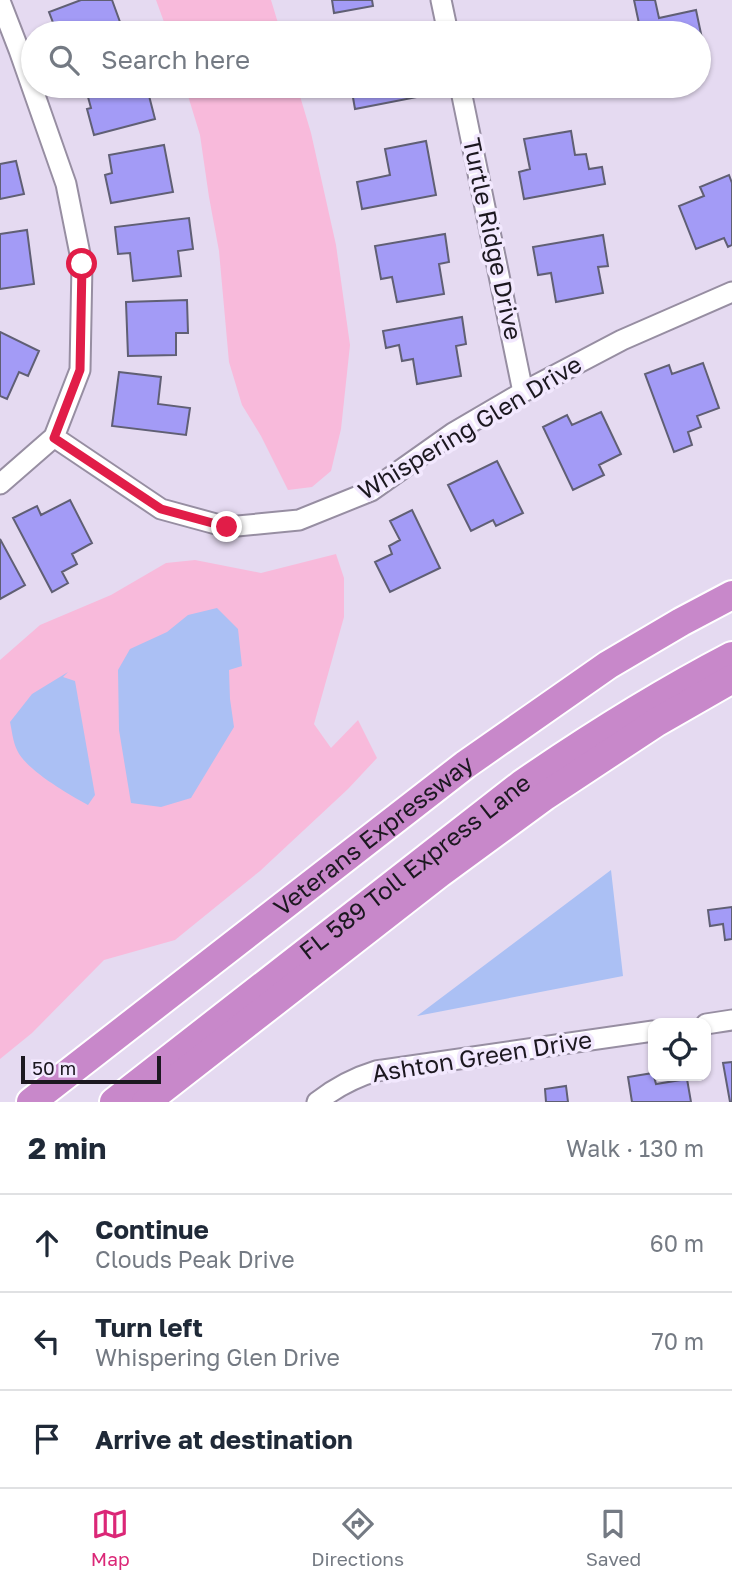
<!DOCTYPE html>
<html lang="en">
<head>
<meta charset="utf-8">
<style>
	body { margin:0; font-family:"Golos Text",sans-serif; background:#f2f2f3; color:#1f2937 }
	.controls { position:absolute; right:21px; bottom:21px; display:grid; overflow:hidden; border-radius:14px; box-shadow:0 2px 5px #0004 }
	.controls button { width:63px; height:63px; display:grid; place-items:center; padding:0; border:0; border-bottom:2px solid #e0e1e3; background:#fff; color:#1f2937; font:35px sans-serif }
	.scale { position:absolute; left:21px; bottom:18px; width:140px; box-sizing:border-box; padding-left:7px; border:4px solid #1c1820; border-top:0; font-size:19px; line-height:24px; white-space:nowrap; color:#1c1820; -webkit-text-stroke:5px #f2e8fe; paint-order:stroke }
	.stop { position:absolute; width:21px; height:21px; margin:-16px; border:5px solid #e11d48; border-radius:50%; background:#fff }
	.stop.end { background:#e11d48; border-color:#fff; box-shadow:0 2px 7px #0008 }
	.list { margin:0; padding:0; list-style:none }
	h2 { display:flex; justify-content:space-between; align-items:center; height:91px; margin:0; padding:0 28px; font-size:30px }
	h2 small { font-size:23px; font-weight:400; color:#747a83 }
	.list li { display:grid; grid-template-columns:46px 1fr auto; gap:21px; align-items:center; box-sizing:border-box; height:98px; padding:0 28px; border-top:2px solid #e0e1e3 }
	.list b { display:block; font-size:26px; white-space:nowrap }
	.list p { margin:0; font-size:23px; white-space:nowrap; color:#747a83 }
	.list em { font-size:23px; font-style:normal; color:#747a83 }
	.icon { flex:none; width:38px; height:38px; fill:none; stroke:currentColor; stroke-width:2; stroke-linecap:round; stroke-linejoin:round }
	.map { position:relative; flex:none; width:732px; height:1102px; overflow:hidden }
	.search { position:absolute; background:#fff; box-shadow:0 2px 5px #0004; left:21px; right:21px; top:21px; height:77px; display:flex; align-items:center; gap:18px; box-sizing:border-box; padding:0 24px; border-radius:38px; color:#747a83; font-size:26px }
	.sheet { height:385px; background:#fff }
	nav { display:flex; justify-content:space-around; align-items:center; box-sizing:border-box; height:98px; border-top:2px solid #e0e1e3; background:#fff; font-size:19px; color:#747a83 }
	nav a { display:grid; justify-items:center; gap:4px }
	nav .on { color:#db2777 }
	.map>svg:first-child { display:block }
	.green { fill:#f8badb }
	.water { fill:#abc0f4 }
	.building { fill:#a39bf6; stroke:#605f74; stroke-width:2 }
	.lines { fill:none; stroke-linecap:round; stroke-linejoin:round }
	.minor-casing { stroke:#978ea2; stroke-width:23 }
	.highway-casing { stroke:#fff; stroke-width:32 }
	.minor { stroke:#fff; stroke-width:19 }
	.highway { stroke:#c888ca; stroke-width:28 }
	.route { stroke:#e11d48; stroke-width:9 }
	.labels { text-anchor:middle; stroke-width:7; stroke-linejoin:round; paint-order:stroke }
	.street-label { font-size:24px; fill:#1c1820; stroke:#f2e8fe }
</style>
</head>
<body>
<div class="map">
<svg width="732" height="1102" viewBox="0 0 732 1102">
	<rect width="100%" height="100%" fill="#e5daf1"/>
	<path class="green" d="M156,0H271L281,33H168Z
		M185,86H297L311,133L336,245L350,345L341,429L331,471L312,487L288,490L261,436L242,405L229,362L219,251L209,197L200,135Z
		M336,554L344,578V617L314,724L331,748L358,720L377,758L348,789L260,871L175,940L104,960L32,1033L0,1059V660L40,625L111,595L166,563L195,560L261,573Z"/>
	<path class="water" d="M217,608L238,629L242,666L229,670L230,699L234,727L191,798L161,807L131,803L119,730L118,670L130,649L167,632L188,615Z
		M68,672L63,677L75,681L95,795L88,805C68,794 26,770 17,750C13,742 12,731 10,722L32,694Z
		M611,870L623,976L417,1016Z"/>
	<path class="building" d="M81,0H112L124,33H57L49,12Z
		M332,0H372L373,6L334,13Z
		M634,0H655L659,18L696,10L704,48L699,49V33H641Z
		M558,26L559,33H517Z
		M85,86H134L136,91L147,88L155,119L94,135L87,109L91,108Z
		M351,86H415L417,97L355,109Z
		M501,86H553L502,94Z
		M571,131L575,155L586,154L589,169L602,167L605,184L524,199L519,172L530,169L524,139Z
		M426,141L436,195L362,209L357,182L390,175L385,149Z
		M164,145L173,192L111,203L105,175L112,173L109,155Z
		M16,161L24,194L0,199V164Z
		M729,175L732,183V245L728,247L724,238L696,249L679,206L704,196L700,187Z
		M189,218L193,249L178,251L181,276L133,281L130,253L118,254L115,227Z
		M27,230L34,284L0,289V234Z
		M445,234L449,262L439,264L444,294L397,302L392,277L381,279L375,246Z
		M603,235L608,266L598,267L603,293L556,302L551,273L538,275L533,247Z
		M187,300L188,333H176V355L128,356L126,302Z
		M462,317L466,344L456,346L461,376L417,384L413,359L402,361L399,345L386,348L383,331Z
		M0,332L39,351L28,376L19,372L7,399L0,396Z
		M703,363L719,408L697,416L701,427L688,432L692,445L674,452L645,374L669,365L672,374Z
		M119,372L161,377L158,404L190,408L186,435L112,426Z
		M601,412L621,454L599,465L604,475L573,490L543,427L567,415L572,425Z
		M497,461L523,513L496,526L493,520L471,531L448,485Z
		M70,500L92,543L72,554L77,564L62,572L68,583L52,592L13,518L37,506L41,515Z
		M412,510L440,568L390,592L375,562L392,554L389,546L400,540L390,521Z
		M0,539L25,585L0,599Z
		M732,907V939L725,940L723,924L710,926L708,910Z
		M732,1062V1102H730L723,1063Z
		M653,1073L656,1084L687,1079L691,1102H632L628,1077Z
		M566,1086L568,1102H546L545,1089Z"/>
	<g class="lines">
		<defs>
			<path id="minor" d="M441,0L448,33
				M0,1L19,50L66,184L82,264L80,370L54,437L0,484
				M460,86L523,392
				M54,437L161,509L227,527L299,520L371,491L453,433L523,392L622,340L732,292
				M706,1024L732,1020
				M317,1102C336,1087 353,1078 376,1071L653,1031"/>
			<g id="highway">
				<path id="s1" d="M31,1102L465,765L608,665L681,622L732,595"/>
				<path id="s2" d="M114,1102L522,784C589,738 659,694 732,656"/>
				<path d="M146,1102L440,873L545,796L657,722L732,679"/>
			</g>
		</defs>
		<use href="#minor" class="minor-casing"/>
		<use href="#highway" class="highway-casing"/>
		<use href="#minor" class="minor"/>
		<use href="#highway" class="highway"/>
	</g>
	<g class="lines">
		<path class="route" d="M82,264L80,370L54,438L161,509L227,527"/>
	</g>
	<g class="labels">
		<g class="street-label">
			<text transform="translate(492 239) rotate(78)" y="8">Turtle Ridge Drive</text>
			<text transform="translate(470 428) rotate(-31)" y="8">Whispering Glen Drive</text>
			<text dy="8" stroke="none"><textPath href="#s1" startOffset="434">Veterans Expressway</textPath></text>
			<text dy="8" stroke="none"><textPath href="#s2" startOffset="382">FL 589 Toll Express Lane</textPath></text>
			<text transform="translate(482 1057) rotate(-9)" y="8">Ashton Green Drive</text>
		</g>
	</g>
</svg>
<div class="controls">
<button><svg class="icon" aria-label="locate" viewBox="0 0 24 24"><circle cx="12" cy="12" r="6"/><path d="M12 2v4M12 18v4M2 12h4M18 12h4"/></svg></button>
</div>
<div class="scale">50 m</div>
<div class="stop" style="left:82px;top:264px"></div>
<div class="stop end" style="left:227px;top:527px"></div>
<div class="search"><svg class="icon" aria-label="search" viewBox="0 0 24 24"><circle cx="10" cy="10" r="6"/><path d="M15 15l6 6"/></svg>Search here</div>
</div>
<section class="sheet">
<h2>2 min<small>Walk · 130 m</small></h2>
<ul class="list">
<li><svg class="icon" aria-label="ahead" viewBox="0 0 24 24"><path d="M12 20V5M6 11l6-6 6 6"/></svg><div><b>Continue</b><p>Clouds Peak Drive</p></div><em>60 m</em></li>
<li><svg class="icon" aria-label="left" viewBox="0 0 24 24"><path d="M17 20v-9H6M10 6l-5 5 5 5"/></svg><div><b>Turn left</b><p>Whispering Glen Drive</p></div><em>70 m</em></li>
<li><svg class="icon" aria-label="arrive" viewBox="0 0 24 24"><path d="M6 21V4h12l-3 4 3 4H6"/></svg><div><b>Arrive at destination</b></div></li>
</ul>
</section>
<nav>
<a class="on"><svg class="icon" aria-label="map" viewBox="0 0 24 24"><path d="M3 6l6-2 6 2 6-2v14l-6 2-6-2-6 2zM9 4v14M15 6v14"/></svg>Map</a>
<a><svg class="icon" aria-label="directions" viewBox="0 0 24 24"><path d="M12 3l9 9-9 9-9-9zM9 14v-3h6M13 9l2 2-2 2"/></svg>Directions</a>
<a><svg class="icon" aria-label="saved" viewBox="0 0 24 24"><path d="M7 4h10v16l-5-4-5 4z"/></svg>Saved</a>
</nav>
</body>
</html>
